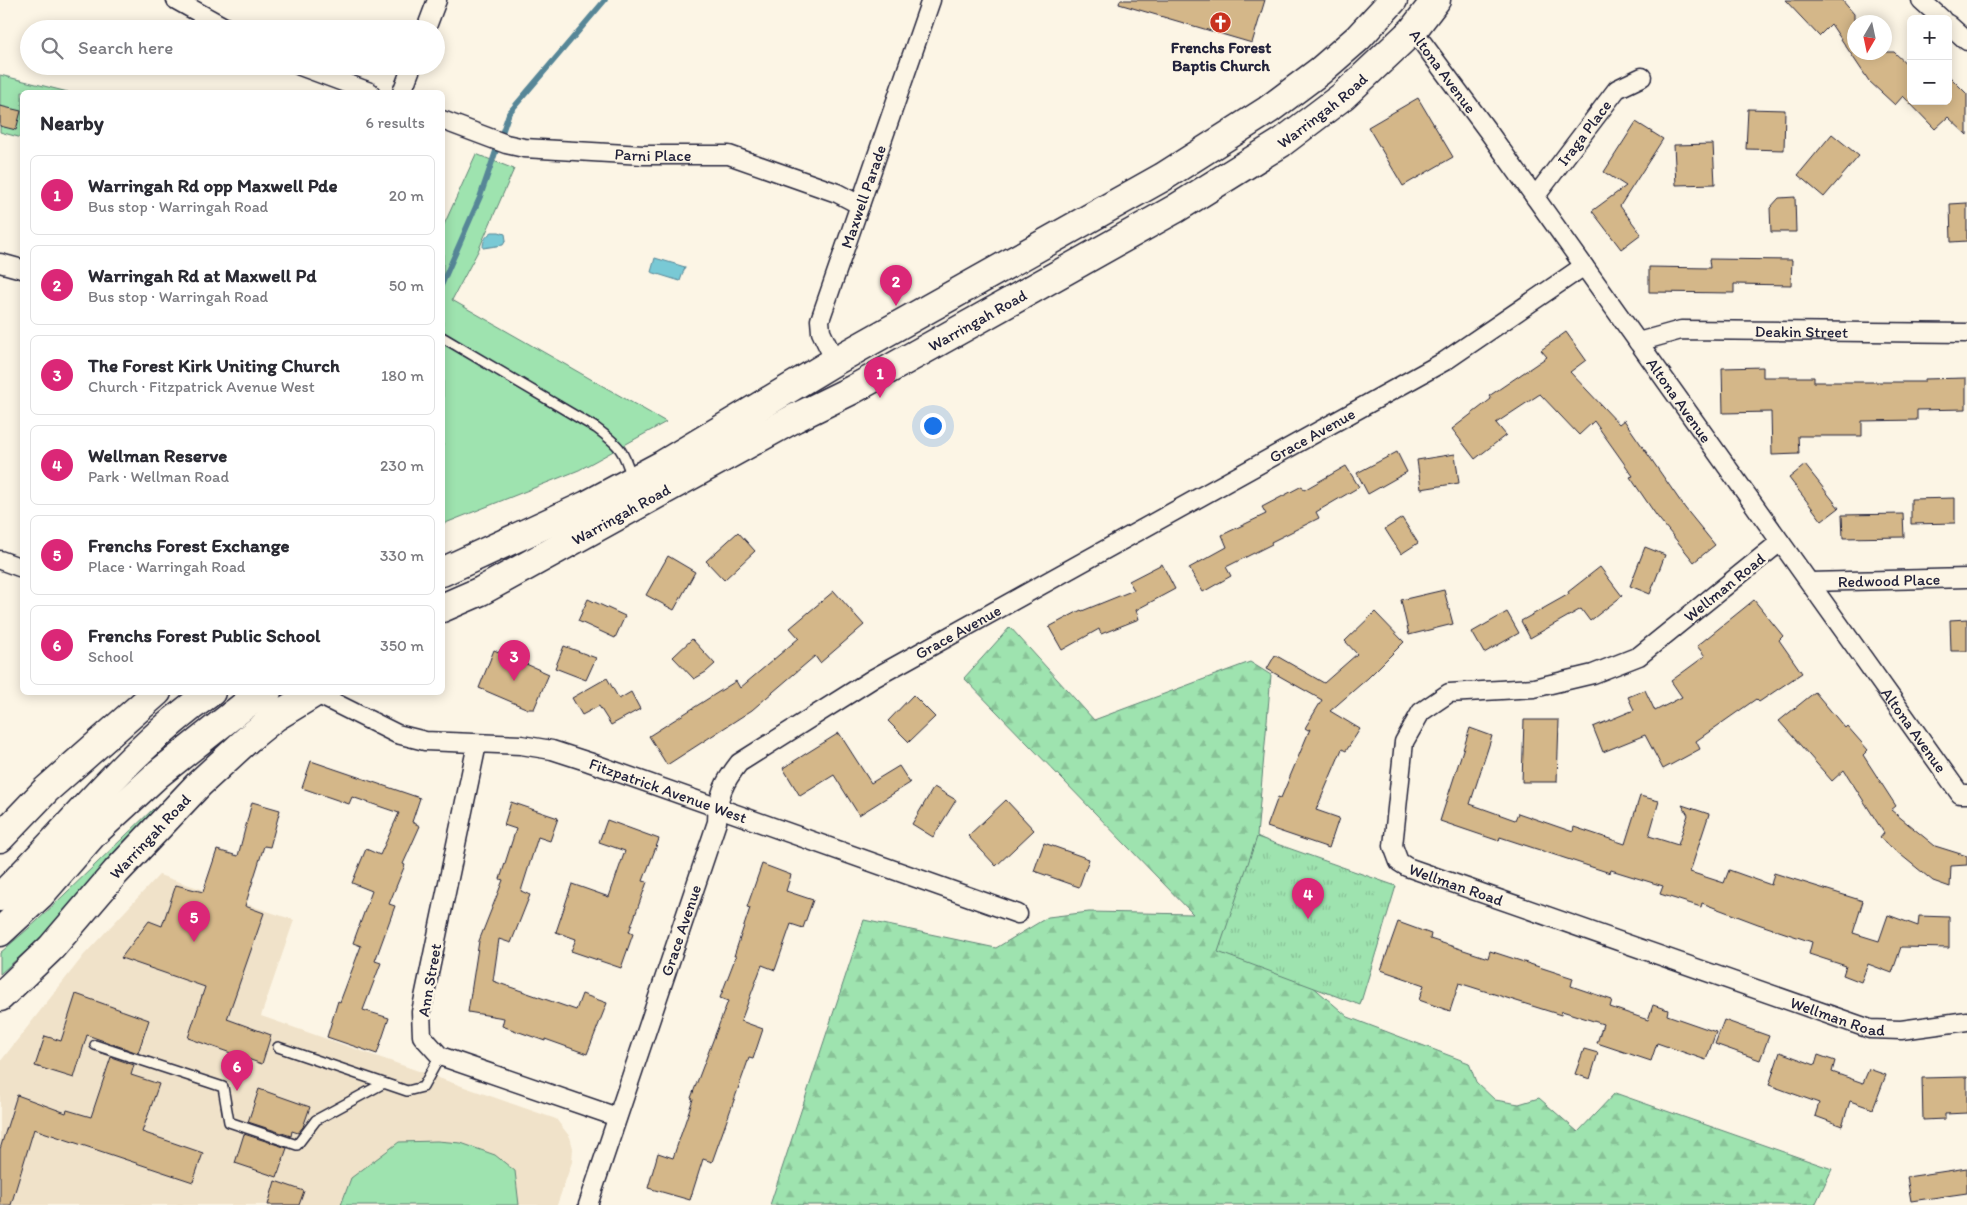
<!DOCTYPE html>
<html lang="en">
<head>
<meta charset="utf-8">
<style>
	body { margin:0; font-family:Itim,sans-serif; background:#f2f2f3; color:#2b2b33 }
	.controls { position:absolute; right:15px; top:15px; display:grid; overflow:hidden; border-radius:8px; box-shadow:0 2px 12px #0003 }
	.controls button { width:45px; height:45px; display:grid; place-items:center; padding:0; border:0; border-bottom:1px solid #e1e1e2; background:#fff; color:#2b2b33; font:25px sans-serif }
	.compass { position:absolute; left:1847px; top:15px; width:45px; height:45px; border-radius:50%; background:#fff; box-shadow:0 2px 12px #0003; rotate:189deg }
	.you { position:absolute; left:932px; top:425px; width:18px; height:18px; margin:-12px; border:4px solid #fff; border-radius:50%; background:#1a73e8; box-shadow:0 0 0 8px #1a73e833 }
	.badge { display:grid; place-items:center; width:32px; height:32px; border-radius:50%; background:#db2777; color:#fff; font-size:16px; font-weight:700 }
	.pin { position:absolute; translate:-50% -41px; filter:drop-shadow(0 1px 2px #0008) }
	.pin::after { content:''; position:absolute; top:26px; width:18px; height:15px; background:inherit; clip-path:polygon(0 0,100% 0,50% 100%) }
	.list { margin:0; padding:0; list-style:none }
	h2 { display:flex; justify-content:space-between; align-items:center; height:65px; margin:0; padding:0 20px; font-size:21px }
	h2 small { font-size:16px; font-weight:400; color:#7c7c81 }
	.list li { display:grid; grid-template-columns:32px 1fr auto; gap:15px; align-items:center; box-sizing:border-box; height:80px; margin:0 10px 10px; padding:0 10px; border:1px solid #e1e1e2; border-radius:8px }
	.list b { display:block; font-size:19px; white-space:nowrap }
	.list p { margin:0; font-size:16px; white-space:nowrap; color:#7c7c81 }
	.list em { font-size:16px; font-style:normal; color:#7c7c81 }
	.icon { flex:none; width:28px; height:28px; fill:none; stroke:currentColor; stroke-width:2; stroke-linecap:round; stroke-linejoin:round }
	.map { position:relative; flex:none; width:1967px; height:1205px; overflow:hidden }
	.search { position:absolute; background:#fff; box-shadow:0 2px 12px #0003; left:20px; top:20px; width:425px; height:55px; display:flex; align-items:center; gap:12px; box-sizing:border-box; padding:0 18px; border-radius:28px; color:#7c7c81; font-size:19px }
	.panel { position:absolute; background:#fff; box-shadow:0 2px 12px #0003; left:20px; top:90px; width:425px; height:605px; border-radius:8px }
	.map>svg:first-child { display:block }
	.built { fill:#f0e2c9 }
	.grass { fill:#9ee3af; stroke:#608275 }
	.forest { fill:url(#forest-firs); stroke:#608275 }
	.park { fill:url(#park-tufts); stroke:#608275 }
	.water { fill:#79c9d5; stroke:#568697 }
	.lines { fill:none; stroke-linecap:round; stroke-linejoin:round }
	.stream { stroke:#568697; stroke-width:5.5 }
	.building { fill:#d4b789; stroke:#22223b }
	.service-casing { stroke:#22223b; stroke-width:12 }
	.minor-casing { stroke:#22223b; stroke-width:21 }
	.primary-casing { stroke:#22223b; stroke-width:31 }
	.trunk-casing { stroke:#22223b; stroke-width:31 }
	.service { stroke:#fcf5e5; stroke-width:9 }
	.minor { stroke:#fcf5e5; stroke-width:18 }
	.primary { stroke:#fcf5e5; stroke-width:28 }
	.trunk { stroke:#fcf5e5; stroke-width:28 }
	.labels { text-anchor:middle; stroke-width:5; stroke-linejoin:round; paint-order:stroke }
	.poi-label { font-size:16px; font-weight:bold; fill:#22223b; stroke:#fcf5e5 }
	.street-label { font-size:16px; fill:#22223b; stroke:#fcf5e5 }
</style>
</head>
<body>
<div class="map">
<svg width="1967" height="1205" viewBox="0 0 1967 1205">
	<defs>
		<pattern id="forest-firs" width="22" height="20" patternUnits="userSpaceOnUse" patternTransform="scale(1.25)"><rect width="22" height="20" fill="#9ee3af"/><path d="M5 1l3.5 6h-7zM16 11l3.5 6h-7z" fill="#88c297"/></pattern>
		<pattern id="park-tufts" width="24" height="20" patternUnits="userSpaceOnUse" patternTransform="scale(1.25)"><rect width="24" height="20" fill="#9ee3af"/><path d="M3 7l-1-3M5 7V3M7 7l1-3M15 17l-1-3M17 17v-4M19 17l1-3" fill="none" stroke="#88c297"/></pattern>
	</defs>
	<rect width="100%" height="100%" fill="#fcf5e5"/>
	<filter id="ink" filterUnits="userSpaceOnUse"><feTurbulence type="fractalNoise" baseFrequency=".02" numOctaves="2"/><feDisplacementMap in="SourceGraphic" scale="10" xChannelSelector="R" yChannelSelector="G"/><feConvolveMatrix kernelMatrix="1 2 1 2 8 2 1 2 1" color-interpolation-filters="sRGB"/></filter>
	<g filter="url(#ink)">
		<path class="built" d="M159,875L294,920L261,1016L556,1119L570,1137L573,1148L572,1162L557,1205H0V1062L84,955Z"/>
		<path class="grass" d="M0,75L68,92H22V138L0,132Z
			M476,154L514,169L478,251L452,300L666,422L579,470L443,524V227Z
			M153,809L160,816L52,928L0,974V953L36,922Z
			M437,1141L461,1143L495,1155L515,1171L519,1205H341L351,1178L399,1142Z"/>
		<path class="forest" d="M1010,627L1094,720L1250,662L1271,675L1257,836L1306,861L1244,927L1348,1017L1469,1063L1476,1082L1495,1100L1519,1104L1539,1098L1578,1132L1615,1093L1832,1169L1815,1205H770L864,920L996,948L1048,917L1089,912L1193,914L964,678Z"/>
		<path class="park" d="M1257,837L1396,886L1360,1005L1218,952Z"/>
		<path class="water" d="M492,232H499L505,234L506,240L503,245L483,248C483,240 486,236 492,232Z
			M655,258L685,267L680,281L651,272Z"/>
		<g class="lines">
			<path class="stream" d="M442,284L480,197L509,113L605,0"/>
		</g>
		<path class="building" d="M1120,0H1265L1252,43L1119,4Z
			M1785,0H1842L1854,14V52H1894L1911,68V101H1948V75L1967,94V135L1948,117L1935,129L1903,96L1895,105L1869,81L1831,24L1819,36Z
			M1418,98L1453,157L1403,186L1368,127Z
			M0,106L21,111L16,130L0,126Z
			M1748,109L1785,110L1784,150L1746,149Z
			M1636,122L1663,139L1620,206L1641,234L1621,249L1592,211L1626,186L1604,172Z
			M1832,134L1859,156L1824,197L1798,175Z
			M1713,144L1715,184L1676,185L1674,145Z
			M1795,197L1796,232H1771L1770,208L1779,198Z
			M1967,203V241L1951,242L1950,204Z
			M1709,259L1792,260L1791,285L1734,284V293L1649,292V267L1710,268Z
			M1566,332L1586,360L1570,372L1619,424L1624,420L1685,508L1715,545L1694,562L1656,515L1630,477L1633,476L1594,421L1579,435L1540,394L1496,423L1506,435L1475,459L1452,429L1491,399L1489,396L1547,357L1541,350Z
			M1763,367V377H1814V382H1924V379L1966,378V409L1917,410V420L1862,421V436H1798L1799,454L1772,455L1771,412L1723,413L1722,368Z
			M1397,452L1407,472L1368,494L1357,473Z
			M1455,454L1459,483L1421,489L1417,460Z
			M1805,465L1839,508L1822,521L1789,478Z
			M1346,466L1359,487L1316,512L1319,518L1271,542L1272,544L1226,567L1231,576L1203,592L1189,568L1227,547L1222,535L1266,514L1262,507L1302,486L1304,490Z
			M1955,498V523L1911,524V499Z
			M1903,514L1904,537L1843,538L1842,515Z
			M1402,518L1418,543L1401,554L1385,529Z
			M738,532L755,551L724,580L706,561Z
			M1645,547L1665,555L1650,594L1630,586Z
			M668,556L695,572L674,610L646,595Z
			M1162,564L1175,589L1136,610L1139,619L1101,634L1099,629L1062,650L1049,627L1081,610L1082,611L1134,590L1129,581Z
			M1600,567L1622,596L1590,621L1581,609L1530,638L1521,621L1569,594L1568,592Z
			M1444,590L1453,624L1409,635L1401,600Z
			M834,591L864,625L820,663L815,656L752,710L667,765L649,736L736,681L740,688L799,638L790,628Z
			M588,599L625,616L615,638L578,621Z
			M1754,600L1783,636L1779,640L1802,673L1759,702L1756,699L1696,741L1700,749L1663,769L1645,735L1603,752L1593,727L1634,710L1628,697L1645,690L1655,711L1682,697L1671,681L1705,656L1697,646Z
			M1375,612L1404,642L1368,678L1330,711L1360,729L1346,751L1342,749L1316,810L1339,818L1329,848L1267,827L1278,797L1281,798L1310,729L1308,730L1305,728L1322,700L1267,669L1275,655L1324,683L1357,654L1345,641Z
			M1507,612L1519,633L1484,653L1472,632Z
			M1967,619V651H1951L1950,620Z
			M692,639L715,664L706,672L694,679L673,657Z
			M564,646L596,658L586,680L555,668Z
			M494,650L549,674L534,709H528L479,688Z
			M607,678L619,699L631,692L640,709L611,725L599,706L582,715L572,698Z
			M1815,692L1845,728L1847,726L1868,750L1863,755L1896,806L1891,810L1935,846L1967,856V865L1951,866L1950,887L1933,881L1880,838L1884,833L1844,770L1832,781L1779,721Z
			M913,695L935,717L909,742L888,721Z
			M1524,720H1559L1557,782H1522Z
			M1470,728L1492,736L1470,804L1515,820L1518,813L1573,832L1574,827L1625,844L1640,796L1659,801L1649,836L1678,845L1688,815L1682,805L1709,814L1690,872L1724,883L1729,870L1771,885L1774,873L1863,901L1853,933L1879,941L1888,915L1918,926L1919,916L1949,917V948L1901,947L1892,973L1868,964L1861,982L1843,975L1846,966L1809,954L1812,942L1758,924L1702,903L1701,907L1660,894L1663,886L1611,870L1610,873L1500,837L1499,841L1440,821Z
			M839,733L871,783L899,766L910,783L859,815L834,775L800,796L783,768Z
			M311,761L420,798L412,822L420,826L403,864L405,865L389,904L395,906L375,961L381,963L363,1010L389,1018L377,1054L327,1037L338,1001L340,1002L361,946L353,943L372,891L352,883L366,849L380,855L399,813L352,797L349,804L302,788Z
			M934,787L956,800L933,837L912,824Z
			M1006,800L1034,830L996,866L968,836Z
			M252,802L280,810L270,847L264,846L245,906L264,913L227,1019L271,1035L262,1064L188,1038L205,987L121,958L149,921L162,926L176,885L203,892L217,850L238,856Z
			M511,802L558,818L550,841L538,837L521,891L530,895L511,943L499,939L493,981L576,1010L582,994L607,1003L587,1054L545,1039V1041L502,1026L504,1018L468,1012L479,941L503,880L500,879L516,829L504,825Z
			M607,820L659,839L643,881L647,882L629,932L633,934L621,968L571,951L576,939L556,932L572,884L609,897L625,851L599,842Z
			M1044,843L1089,859L1079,887L1034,871Z
			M762,864L791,875L786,891L813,900L803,928L791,924L775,970L762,965L741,1021L763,1029L753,1059L749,1058L712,1162L703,1159L690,1200L648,1188L658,1153L673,1158L693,1099L691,1098L728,1001L720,998L736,956H734L750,908L747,907Z
			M1398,922L1431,934L1430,939L1488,958L1490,951L1573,978L1571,986L1612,1000L1610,1007L1648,1020L1653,1005L1668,1010L1667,1015L1716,1032L1706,1060L1657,1043L1651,1061L1597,1043L1603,1024L1562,1011L1561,1015L1459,983L1450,1011L1419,1000L1424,985L1381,970Z
			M76,994L149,1020L138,1053L87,1035L74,1078L35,1066L45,1036L61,1041Z
			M1724,1020L1769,1036L1760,1060L1715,1044Z
			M1584,1049L1598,1053L1590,1079L1575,1074Z
			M1780,1052L1815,1065L1818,1055L1835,1061L1832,1072L1863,1083L1869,1069L1886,1075L1873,1109L1850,1101L1842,1126L1815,1116L1819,1103L1769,1085Z
			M111,1057L134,1065L131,1075L159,1084L142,1132L203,1153L193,1182L34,1129L11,1205H0V1149L17,1095L66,1113L67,1110L91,1117Z
			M1967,1077V1113L1945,1114V1119L1923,1120L1922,1078Z
			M259,1089L310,1107L303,1127L298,1133L292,1131L291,1136L248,1122Z
			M244,1134L287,1148L277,1177L235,1163Z
			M1967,1168V1193L1911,1201L1907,1177Z
			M275,1181L304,1191L299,1205H268Z"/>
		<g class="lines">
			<defs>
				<path id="service" d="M442,337L596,428C620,446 623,449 632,478
					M95,1045L223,1087L229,1122L297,1145L316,1120L384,1083
					M278,1047L407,1091L423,1087L440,1056"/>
				<g id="minor">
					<path d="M176,0L228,29"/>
					<path d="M1921,0L1942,19"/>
					<path d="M1948,24L1967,41"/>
					<path d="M426,29L437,0"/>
					<path id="s1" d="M1413,30L1490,134L1960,794H1967"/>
					<path d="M300,66L370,92"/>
					<path d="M402,92L412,66"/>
					<path id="s2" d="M442,120L506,144L524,148L643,155H729L837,193L860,205"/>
					<path id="s3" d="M1535,197L1617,89L1642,77"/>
					<path d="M0,263L22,269"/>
					<path id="s4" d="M1638,342L1681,330L1967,333"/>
					<path id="s5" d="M835,361L821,332L820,320L931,0"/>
					<path id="s6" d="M1780,542L1639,656L1593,674L1534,688L1449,693L1421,712L1404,742L1393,846L1399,862L1407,867L1870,1029L1901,1030L1967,1021"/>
					<path d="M0,560L22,568"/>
					<path id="s7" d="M1810,582L1967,578"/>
					<path id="s8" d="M315,693L397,734L425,741L521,745L552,750L589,762L1018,914"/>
					<path d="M477,744L421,1012L422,1036L440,1056L617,1117"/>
					<path id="s9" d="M588,1205L717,822C717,797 724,782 739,763L874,678L1445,361L1584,266"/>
				</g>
				<g id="primary">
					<path d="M0,838L46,790L157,692"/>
					<path id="s10" d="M0,997L51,948L116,872L199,784L249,738L275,717L316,692"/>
				</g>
				<g id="trunk">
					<path d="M442,572L587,505L662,465L835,361L1163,177L1268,110L1320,71L1358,38L1393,0"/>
					<path id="s11" d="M442,608L481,591L795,418L852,390L979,319L1175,209L1281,143L1343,96L1413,30L1436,0"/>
					<path d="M0,897C71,828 129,749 211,692"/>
					<path d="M0,932L40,895L93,834L158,774L245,705L267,692"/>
				</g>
			</defs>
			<use href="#service" class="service-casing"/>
			<use href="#minor" class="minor-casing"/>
			<use href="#primary" class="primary-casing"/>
			<use href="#trunk" class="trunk-casing"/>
			<use href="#service" class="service"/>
			<use href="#minor" class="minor"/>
			<use href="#primary" class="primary"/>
			<use href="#trunk" class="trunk"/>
		</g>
	</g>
	<defs>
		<symbol id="church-disc" viewBox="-11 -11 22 22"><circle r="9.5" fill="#c8321e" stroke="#fcf5e5"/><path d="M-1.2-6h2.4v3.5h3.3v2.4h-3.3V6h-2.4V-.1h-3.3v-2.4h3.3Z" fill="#fff"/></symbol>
	</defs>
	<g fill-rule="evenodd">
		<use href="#church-disc" x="1208" y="10" width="25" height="25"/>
	</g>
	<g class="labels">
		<g class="poi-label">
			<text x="1221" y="53">Frenchs Forest<tspan x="1221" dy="18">Baptis Church</tspan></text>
		</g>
		<g class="street-label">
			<text dy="6" stroke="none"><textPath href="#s1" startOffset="51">Altona Avenue</textPath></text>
			<text dy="6" stroke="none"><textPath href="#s11" startOffset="1012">Warringah Road</textPath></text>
			<text dy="6" stroke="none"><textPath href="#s3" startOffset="81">Iraga Place</textPath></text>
			<text dy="6" stroke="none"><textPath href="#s2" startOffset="216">Parni Place</textPath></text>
			<text dy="6" stroke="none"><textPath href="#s5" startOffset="175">Maxwell Parade</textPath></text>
			<text dy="6" stroke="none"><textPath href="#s11" startOffset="608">Warringah Road</textPath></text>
			<text dy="6" stroke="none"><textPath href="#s4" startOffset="165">Deakin Street</textPath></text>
			<text dy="6" stroke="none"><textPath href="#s1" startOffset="456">Altona Avenue</textPath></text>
			<text dy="6" stroke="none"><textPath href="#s9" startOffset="1129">Grace Avenue</textPath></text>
			<text dy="6" stroke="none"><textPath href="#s11" startOffset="202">Warringah Road</textPath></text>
			<text dy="6" stroke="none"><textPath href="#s7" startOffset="79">Redwood Place</textPath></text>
			<text transform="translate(1724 587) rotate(-39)" y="6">Wellman Road</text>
			<text dy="6" stroke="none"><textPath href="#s9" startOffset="724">Grace Avenue</textPath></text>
			<text dy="6" stroke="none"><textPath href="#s1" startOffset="861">Altona Avenue</textPath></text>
			<text dy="6" stroke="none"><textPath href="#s8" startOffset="371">Fitzpatrick Avenue West</textPath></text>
			<text dy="6" stroke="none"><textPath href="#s10" startOffset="220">Warringah Road</textPath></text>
			<text dy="6" stroke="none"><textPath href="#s6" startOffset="628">Wellman Road</textPath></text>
			<text dy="6" stroke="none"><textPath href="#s9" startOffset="290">Grace Avenue</textPath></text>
			<text transform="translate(429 980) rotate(-80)" y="6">Ann Street</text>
			<text dy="6" stroke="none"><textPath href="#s6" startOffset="1032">Wellman Road</textPath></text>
		</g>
	</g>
</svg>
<div class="controls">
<button>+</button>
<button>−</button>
</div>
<svg class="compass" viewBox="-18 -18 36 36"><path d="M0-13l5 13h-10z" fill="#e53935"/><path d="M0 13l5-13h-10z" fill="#7c7c81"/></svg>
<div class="you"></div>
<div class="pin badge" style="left:880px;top:398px">1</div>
<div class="pin badge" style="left:896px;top:306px">2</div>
<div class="pin badge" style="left:514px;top:681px">3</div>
<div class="pin badge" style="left:1308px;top:919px">4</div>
<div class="pin badge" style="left:194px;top:942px">5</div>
<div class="pin badge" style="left:237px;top:1091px">6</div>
<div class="search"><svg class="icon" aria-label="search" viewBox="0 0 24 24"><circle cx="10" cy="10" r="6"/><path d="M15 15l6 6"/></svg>Search here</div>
<section class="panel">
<h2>Nearby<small>6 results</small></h2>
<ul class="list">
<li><span class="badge">1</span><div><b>Warringah Rd opp Maxwell Pde</b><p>Bus stop · Warringah Road</p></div><em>20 m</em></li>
<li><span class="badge">2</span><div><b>Warringah Rd at Maxwell Pd</b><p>Bus stop · Warringah Road</p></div><em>50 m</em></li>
<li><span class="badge">3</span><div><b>The Forest Kirk Uniting Church</b><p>Church · Fitzpatrick Avenue West</p></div><em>180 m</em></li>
<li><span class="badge">4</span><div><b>Wellman Reserve</b><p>Park · Wellman Road</p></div><em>230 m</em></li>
<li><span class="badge">5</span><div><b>Frenchs Forest Exchange</b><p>Place · Warringah Road</p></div><em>330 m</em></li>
<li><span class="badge">6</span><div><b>Frenchs Forest Public School</b><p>School</p></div><em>350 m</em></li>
</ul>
</section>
</div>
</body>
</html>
